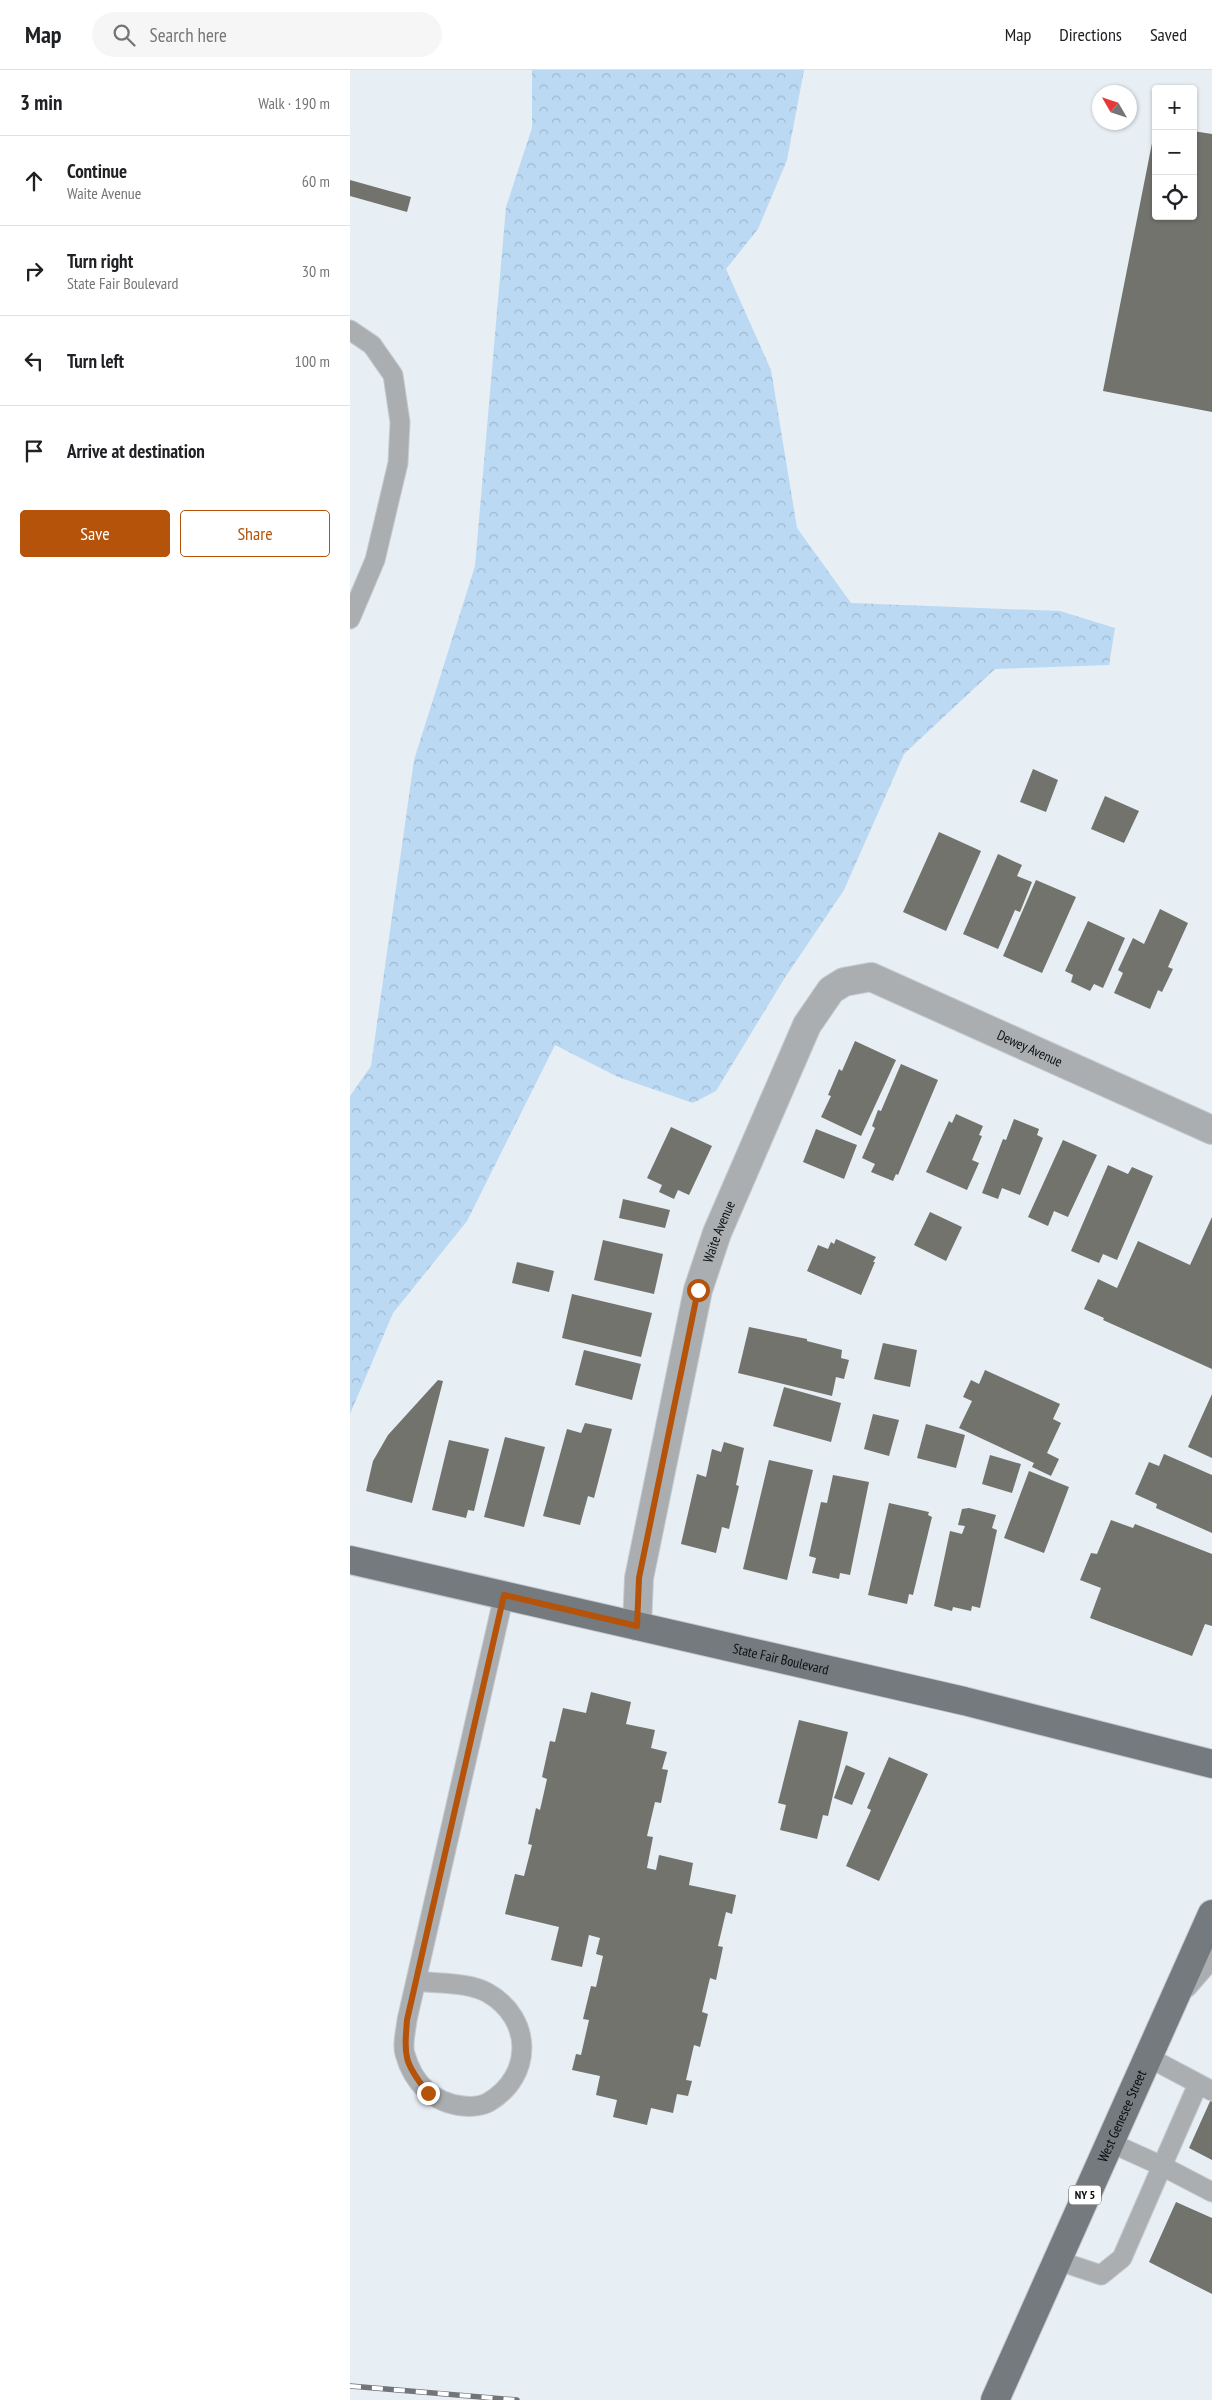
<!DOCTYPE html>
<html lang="en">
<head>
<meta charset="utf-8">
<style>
	body { margin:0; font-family:"PT Sans Narrow",sans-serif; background:#f6f6f6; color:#202124 }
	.controls { position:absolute; right:15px; top:15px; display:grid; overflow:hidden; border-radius:5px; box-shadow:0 1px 4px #0004 }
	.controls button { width:45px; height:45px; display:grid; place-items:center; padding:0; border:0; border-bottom:1px solid #e0e0e0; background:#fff; color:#202124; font:25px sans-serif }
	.compass { position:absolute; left:742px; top:15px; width:45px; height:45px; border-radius:50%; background:#fff; box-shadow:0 1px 4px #0004; rotate:309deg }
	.stop { position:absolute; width:15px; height:15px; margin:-11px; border:4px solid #b45309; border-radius:50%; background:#fff }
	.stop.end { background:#b45309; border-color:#fff; box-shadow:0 1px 5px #0008 }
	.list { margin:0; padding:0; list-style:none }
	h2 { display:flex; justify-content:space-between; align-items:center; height:65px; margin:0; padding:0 20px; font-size:21px }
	h2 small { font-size:16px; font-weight:400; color:#757577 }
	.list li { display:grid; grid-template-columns:32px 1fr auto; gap:15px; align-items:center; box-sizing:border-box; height:90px; padding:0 20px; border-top:1px solid #e0e0e0 }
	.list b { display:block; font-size:19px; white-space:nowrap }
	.list p { margin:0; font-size:16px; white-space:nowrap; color:#757577 }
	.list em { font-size:16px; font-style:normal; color:#757577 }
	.actions { display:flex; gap:10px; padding:15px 20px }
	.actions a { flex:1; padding:11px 0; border:1px solid #b45309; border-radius:5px; text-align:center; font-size:18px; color:#b45309 }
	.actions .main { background:#b45309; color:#fff }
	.icon { flex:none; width:28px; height:28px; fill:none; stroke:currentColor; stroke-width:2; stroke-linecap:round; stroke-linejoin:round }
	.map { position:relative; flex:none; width:862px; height:2330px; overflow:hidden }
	header { display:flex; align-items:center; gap:30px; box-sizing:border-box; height:70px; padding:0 25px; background:#fff; border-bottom:1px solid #e0e0e0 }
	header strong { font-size:24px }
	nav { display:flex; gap:28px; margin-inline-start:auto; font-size:18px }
	.search { width:350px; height:45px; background:#f6f6f6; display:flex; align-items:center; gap:12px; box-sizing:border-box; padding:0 18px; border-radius:28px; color:#757577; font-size:19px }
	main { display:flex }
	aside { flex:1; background:#fff }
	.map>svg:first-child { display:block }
	.forest { fill:url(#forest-crowns) }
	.building { fill:#71736c }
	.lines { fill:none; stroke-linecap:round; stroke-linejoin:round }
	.lane-casing { stroke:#c4cacf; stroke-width:21 }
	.street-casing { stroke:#c4cacf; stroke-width:30 }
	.primary-casing { stroke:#c4cacf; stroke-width:30 }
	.lane { stroke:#abaeb1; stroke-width:19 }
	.street { stroke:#abaeb1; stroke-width:28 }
	.primary { stroke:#757a7e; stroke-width:28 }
	.rail-casing { stroke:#717579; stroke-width:5.5 }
	.rail { stroke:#fff; stroke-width:4; stroke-dasharray:11; stroke-linecap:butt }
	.route { stroke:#b45309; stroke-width:6 }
	.labels { text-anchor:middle; stroke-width:4; stroke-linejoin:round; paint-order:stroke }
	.shield { fill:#fff; stroke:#545657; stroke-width:1 }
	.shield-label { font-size:12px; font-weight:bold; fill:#0b0d0f }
	.street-label { font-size:14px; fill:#0b0d0f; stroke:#fff }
</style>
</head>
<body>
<header>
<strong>Map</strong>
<div class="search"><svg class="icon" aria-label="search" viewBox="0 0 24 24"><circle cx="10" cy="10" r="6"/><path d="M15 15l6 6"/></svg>Search here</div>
<nav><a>Map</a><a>Directions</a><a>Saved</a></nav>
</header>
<main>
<aside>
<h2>3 min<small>Walk · 190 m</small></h2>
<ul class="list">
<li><svg class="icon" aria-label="ahead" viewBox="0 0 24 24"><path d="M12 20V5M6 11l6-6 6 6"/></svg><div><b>Continue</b><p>Waite Avenue</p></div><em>60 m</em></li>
<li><svg class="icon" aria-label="right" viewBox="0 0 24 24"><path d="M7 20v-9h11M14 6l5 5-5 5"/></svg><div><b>Turn right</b><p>State Fair Boulevard</p></div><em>30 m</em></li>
<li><svg class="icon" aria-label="left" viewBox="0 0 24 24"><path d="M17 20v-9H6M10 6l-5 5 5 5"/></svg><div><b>Turn left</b></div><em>100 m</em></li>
<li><svg class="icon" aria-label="arrive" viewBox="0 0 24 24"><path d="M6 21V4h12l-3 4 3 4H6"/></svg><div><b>Arrive at destination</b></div></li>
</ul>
<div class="actions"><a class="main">Save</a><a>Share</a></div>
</aside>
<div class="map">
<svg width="862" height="2330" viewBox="0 0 862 2330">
	<defs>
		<pattern id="forest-crowns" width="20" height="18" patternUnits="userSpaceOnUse" patternTransform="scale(1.25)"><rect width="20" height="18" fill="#bbd9f3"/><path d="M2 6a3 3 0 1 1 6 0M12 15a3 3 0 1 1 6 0" fill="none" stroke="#9fb9cf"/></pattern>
	</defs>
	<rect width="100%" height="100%" fill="#e7eef4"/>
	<path class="forest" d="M182,0H454L437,90L408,159L376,199L421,300L447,458L501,533L710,541L765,558L759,595L645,599L554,684L494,820L434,909L366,1021L343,1033L268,1007L205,975L117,1151L43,1243L0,1344V1026L21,996L64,690L125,496L156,137L182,58Z"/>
	<path class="building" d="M805,58L806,146H843V61L862,64V342L753,321Z
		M0,110L61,127L57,142L0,126Z
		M683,699L708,710L696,742L670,732Z
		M755,726L789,741L774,773L741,759Z
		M589,762L631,781L596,861L553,842Z
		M648,784L672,795L667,806L682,812L670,842L665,840L648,879L613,864Z
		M686,810L726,827L692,903L653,886Z
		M810,839L838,853L818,897L823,899L812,922L808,920L800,939L764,923L773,903L768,900L783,868L794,874Z
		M738,851L775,868L753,918L744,914L740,921L721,912L723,905L715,901Z
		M505,971L546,990L511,1066L471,1047L481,1026L478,1025L489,999L492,1001Z
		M551,994L588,1010L548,1105L546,1104L543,1111L521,1102L525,1094L512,1088L525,1058L522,1056L528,1040L531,1041Z
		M606,1044L633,1056L629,1065L632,1066L622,1090L629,1093L617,1120L576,1102L599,1051L602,1053Z
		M664,1049L689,1059L687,1065L693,1068L670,1125L652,1118L648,1129L632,1123L653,1069L656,1070Z
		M321,1057L362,1076L339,1125L328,1120L324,1129L309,1122L312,1115L297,1108Z
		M466,1059L507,1075L494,1109L453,1092Z
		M713,1070L747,1085L718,1147L704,1141L698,1156L678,1147Z
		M758,1095L778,1104L782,1097L803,1106L767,1190L753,1184L749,1193L721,1181Z
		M273,1129L320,1140L315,1158L269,1148Z
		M580,1142L612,1157L596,1191L564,1175Z
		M862,1147V1299L753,1250L754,1248L734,1239L748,1209L767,1218L788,1171L840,1195Z
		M486,1169L526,1187L523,1192H525L511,1225L457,1201L468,1175L478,1179L481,1172L484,1174Z
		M253,1170L313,1184L304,1224L244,1210Z
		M167,1192L204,1201L199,1222L162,1213Z
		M222,1224L302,1243L291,1287L212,1268Z
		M399,1257L457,1269V1271L492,1280L491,1288L499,1290L494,1309L486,1307L482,1326L388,1303Z
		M533,1273L567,1280L560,1317L524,1309Z
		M234,1280L291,1294L282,1330L225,1315Z
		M635,1300L710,1334L703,1349L711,1353L697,1383L709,1389L701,1406L682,1397L684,1393L609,1358L622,1331L613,1327L621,1310L629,1314Z
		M88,1310L93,1311L62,1433L16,1421L23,1391L38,1365Z
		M434,1317L491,1333L481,1372L423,1356Z
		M862,1324V1388L838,1377Z
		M523,1344L549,1350L539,1386L514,1379Z
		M235,1353L262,1359L244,1428L238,1426L230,1455L193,1446L217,1359L231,1363Z
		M576,1354L615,1365L606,1398L567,1388Z
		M155,1367L195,1377L174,1457L134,1447Z
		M99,1370L139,1379L124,1441L118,1440L116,1448L82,1440Z
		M374,1372L394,1378L386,1415L389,1416L379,1459L372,1457L366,1483L331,1474L347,1404L356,1407L362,1379L371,1382Z
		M814,1384L862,1405V1463L806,1438L807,1434L785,1424L799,1392L809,1396Z
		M640,1385L671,1394L662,1423L632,1414Z
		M419,1390L463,1400L437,1510L393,1499Z
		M679,1401L719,1417L694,1483L654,1468Z
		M483,1405L519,1412L500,1505L490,1503L489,1509L462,1503L466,1488L459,1486L471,1432L477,1433Z
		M539,1433L579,1442L578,1445L582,1447L563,1525L559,1524L557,1534L518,1525Z
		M619,1438L646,1445L642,1458L647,1460L630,1538L622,1536L621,1541L603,1537L602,1541L584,1536L600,1461L612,1464L615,1456L608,1455L612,1439Z
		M761,1450L783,1458L785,1454L862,1484V1556L855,1554L842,1586L740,1548L751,1518L730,1510L741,1483L747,1484Z
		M241,1622L281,1632L276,1654L305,1660L301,1678L317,1682L312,1699L318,1700L311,1733L305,1732L297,1766L303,1767L297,1798L306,1800L309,1785L343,1793L339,1815L386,1825L382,1844L376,1842L368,1876L373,1877L366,1910L360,1908L352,1942L358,1944L350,1977L344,1975L336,2010L342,2011L338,2026L327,2024L323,2043L301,2038L297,2055L263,2047L267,2030L246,2025L250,2006L222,2000L226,1984L231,1985L239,1950L233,1949L241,1916L246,1917L253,1886L246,1884L250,1868L239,1865L232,1897L201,1890L209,1857L155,1844L165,1804L174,1806L182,1775L178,1774L186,1738L190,1740L197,1709L192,1707L200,1671L205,1672L213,1638L236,1643Z
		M449,1650L498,1662L478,1746L473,1745L467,1769L430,1760L436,1735L428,1733Z
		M539,1687L578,1704L529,1811L496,1796L521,1740L517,1738Z
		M496,1695L515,1703L502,1735L484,1728Z
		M862,2027V2090L839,2078Z
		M826,2132L862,2148V2224L799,2192Z"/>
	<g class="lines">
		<defs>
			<path id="lane" d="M0,260L22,275L43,305L50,352L48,393L25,490L0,549
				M67,1911C89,1914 119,1912 138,1923C183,1949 183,2006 139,2032C132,2036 121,2037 113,2036C83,2033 63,2013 55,1984C52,1975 56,1960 57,1950L154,1525
				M798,1987L862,2021
				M848,2014L812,2096L862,2122
				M706,2190L751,2205L772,2188L812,2096L759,2072"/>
			<g id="street">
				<path id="s1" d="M287,1556L289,1508L348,1220L367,1163L457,955L481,920L494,912L521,907L862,1060"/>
				<path d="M834,1914L862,1882"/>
			</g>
			<g id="primary">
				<path id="s2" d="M0,1490L614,1631L862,1694"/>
				<path id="s3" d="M645,2330L862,1844"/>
			</g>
		</defs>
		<use href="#lane" class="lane-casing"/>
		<use href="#street" class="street-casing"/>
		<use href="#primary" class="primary-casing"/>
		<use href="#lane" class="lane"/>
		<use href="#street" class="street"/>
		<use href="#primary" class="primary"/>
		<defs>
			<path id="rail" d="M0,2316L167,2330"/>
		</defs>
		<use href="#rail" class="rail-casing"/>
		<use href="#rail" class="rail"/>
	</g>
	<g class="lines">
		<path class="route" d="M78,2023C54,1993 54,1987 57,1950L154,1525L287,1556L289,1508L348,1220"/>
	</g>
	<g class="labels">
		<rect class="shield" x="719" y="2115.5" width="32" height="19" rx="4"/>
		<g class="shield-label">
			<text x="735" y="2129">NY 5</text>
		</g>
		<g class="street-label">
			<text dy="5" stroke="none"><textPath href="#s1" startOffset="888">Dewey Avenue</textPath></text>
			<text dy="5" stroke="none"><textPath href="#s1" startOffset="404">Waite Avenue</textPath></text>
			<text dy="5" stroke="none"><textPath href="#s2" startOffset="442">State Fair Boulevard</textPath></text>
			<text dy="5" stroke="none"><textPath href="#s3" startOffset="311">West Genesee Street</textPath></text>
		</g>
	</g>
</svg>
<div class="controls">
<button>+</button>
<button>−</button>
<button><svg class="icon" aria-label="locate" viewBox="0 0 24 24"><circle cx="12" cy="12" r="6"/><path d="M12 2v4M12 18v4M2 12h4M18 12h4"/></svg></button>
</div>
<svg class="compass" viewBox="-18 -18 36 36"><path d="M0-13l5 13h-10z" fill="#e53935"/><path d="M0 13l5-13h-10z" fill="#757577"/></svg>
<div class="stop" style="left:348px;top:1220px"></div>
<div class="stop end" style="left:78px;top:2023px"></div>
</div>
</main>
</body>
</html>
